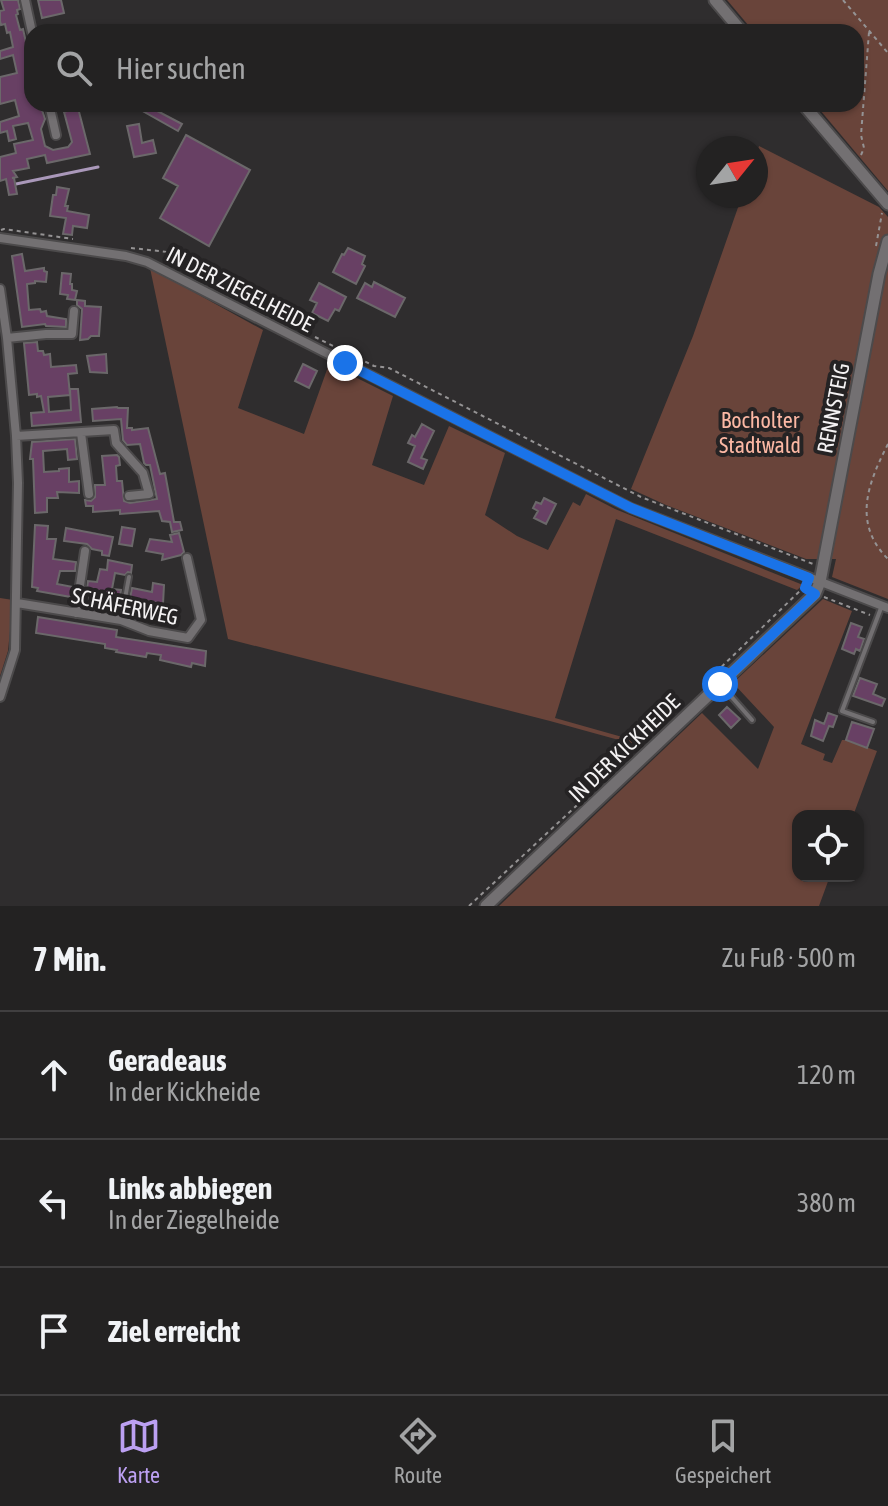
<!DOCTYPE html>
<html lang="de">
<head>
<meta charset="utf-8">
<style>
	body { margin:0; font-family:"Asap Condensed",sans-serif; background:#2b2a2a; color:#f1f3f6 }
	.controls { position:absolute; right:24px; bottom:24px; display:grid; overflow:hidden; border-radius:16px; box-shadow:0 2px 6px #0004 }
	.controls button { width:72px; height:72px; display:grid; place-items:center; padding:0; border:0; border-bottom:2px solid #403f40; background:#232222; color:#f1f3f6; font:40px sans-serif }
	.compass { position:absolute; left:696px; top:136px; width:72px; height:72px; border-radius:50%; background:#232222; box-shadow:0 2px 6px #0004; rotate:60deg }
	.stop { position:absolute; width:24px; height:24px; margin:-18px; border:6px solid #1a73e8; border-radius:50%; background:#fff }
	.stop.end { background:#1a73e8; border-color:#fff; box-shadow:0 2px 8px #0008 }
	.list { margin:0; padding:0; list-style:none }
	h2 { display:flex; justify-content:space-between; align-items:center; height:104px; margin:0; padding:0 32px; font-size:34px }
	h2 small { font-size:26px; font-weight:400; color:#a3a4a5 }
	.list li { display:grid; grid-template-columns:52px 1fr auto; gap:24px; align-items:center; box-sizing:border-box; height:128px; padding:0 32px; border-top:2px solid #403f40 }
	.list b { display:block; font-size:30px; white-space:nowrap }
	.list p { margin:0; font-size:26px; white-space:nowrap; color:#a3a4a5 }
	.list em { font-size:26px; font-style:normal; color:#a3a4a5 }
	.icon { flex:none; width:44px; height:44px; fill:none; stroke:currentColor; stroke-width:2; stroke-linecap:round; stroke-linejoin:round }
	.map { position:relative; flex:none; width:888px; height:906px; overflow:hidden }
	.search { position:absolute; background:#232222; box-shadow:0 2px 6px #0004; left:24px; right:24px; top:24px; height:88px; display:flex; align-items:center; gap:20px; box-sizing:border-box; padding:0 28px; border-radius:24px; color:#a3a4a5; font-size:30px }
	.sheet { height:488px; background:#232222 }
	nav { display:flex; justify-content:space-around; align-items:center; box-sizing:border-box; height:112px; border-top:2px solid #403f40; background:#232222; font-size:22px; color:#a3a4a5 }
	nav a { display:grid; justify-items:center; gap:4px }
	nav .on { color:#bca0f2 }
	.map>svg:first-child { display:block }
	.green { fill:#69443a }
	.lines { fill:none; stroke-linecap:round; stroke-linejoin:round }
	.stream { stroke:#aa98ba; stroke-width:3 }
	.building { fill:#684064; stroke:#6b686a; stroke-width:2 }
	.lane-casing { stroke:#4c4a4b; stroke-width:8 }
	.street-casing { stroke:#4c4a4b; stroke-width:12 }
	.secondary-casing { stroke:#4c4a4b; stroke-width:15 }
	.path { stroke:#959394; stroke-width:2; stroke-dasharray:4 4; stroke-linecap:butt }
	.lane { stroke:#737072; stroke-width:4 }
	.street { stroke:#737072; stroke-width:8 }
	.secondary { stroke:#737072; stroke-width:11 }
	.route { stroke:#1a73e8; stroke-width:10 }
	.labels { text-anchor:middle; stroke-width:8; stroke-linejoin:round; paint-order:stroke }
	.street-label { font-size:22px; fill:#f4f2f3; stroke:#252324 }
	.park-label { font-size:22px; fill:#fcb8a4; stroke:#252324 }
</style>
</head>
<body>
<div class="map">
<svg width="888" height="906" viewBox="0 0 888 906">
	<rect width="100%" height="100%" fill="#2f2d2e"/>
	<path class="green" d="M727,0H888V191L815,104H856V32H754Z
		M759,146L879,207L888,217V599L832,577L836,559H806L666,505L631,489L693,336L742,196H756V155Z
		M150,268L263,330L238,408L304,434L329,364L393,396L372,465L424,485L449,426L505,453L485,515L517,536L548,550L573,502L580,506L586,494L615,509L803,585L797,590L616,519L555,718L640,742L637,745L550,721L228,639Z
		M0,598L13,600L8,651L0,676Z
		M823,599L852,611L801,744L825,754L823,760L832,763L842,740H846L877,751L853,816H798V876H830L819,906H499L702,713L758,769L774,727L733,683Z"/>
	<g class="lines">
		<path class="stream" d="M16,184L98,167"/>
	</g>
	<path class="building" d="M1,0H18L20,9L17,10L18,14L16,15L20,30L23,29L32,69V104H40L45,119L41,129L45,146L53,150L68,147L72,142L64,112L78,108L90,154L47,163L45,155L27,159L29,168L13,171L17,177L12,178H14L17,194L9,195L6,179L0,181V157L16,153L14,144L33,140L28,123L13,126L16,139L9,141L7,131L0,133V122L19,116L15,100L0,104V77L17,73L13,55L0,59V51L13,47L10,32L7,33L5,24L1,25L0,21V11L4,10Z
		M38,0H61L64,13L42,18Z
		M144,104L182,124L178,131L141,110Z
		M139,124L142,143L153,140L156,153L134,157L127,126Z
		M186,135L250,170L209,246L160,218L178,186L163,178Z
		M57,187L69,189L65,206H68L67,211L89,215L87,228L73,226L72,235L63,234L66,218L50,216L53,195H56Z
		M348,248L365,256L362,264L365,266L356,284L333,272L342,254L344,255Z
		M22,254L25,271L44,268V271L47,272L46,282L35,281V283L27,284L29,310L40,309L41,312L46,311L47,316L66,319V327L46,326L45,324L22,327L12,256Z
		M62,273L71,274L70,284H72V290L77,291L75,300L67,299L68,295L60,294Z
		M374,282L405,298L395,317L357,298L365,283L372,287Z
		M319,283L346,297L339,311L335,309L328,321L312,313L317,303L310,300Z
		M77,300L85,301V306L101,307L99,336H91L88,339L80,340L82,309L77,305Z
		M37,342L38,351H43L44,355L50,354L51,367L76,365L77,373L68,374L70,395L48,397L49,412L71,410L70,389H78L81,422L32,426L31,413L44,412L41,396L37,397V394L29,395L24,343Z
		M106,354L107,373L90,372L87,356Z
		M303,364L317,371L309,388L295,381Z
		M117,407L118,408H128L127,428H132V430L148,428L160,474L165,473L174,522H180L182,530L172,532L170,522L162,521L159,511L120,514V510L93,512V506H86L85,500L91,501L95,497V485H105L102,456L117,455L119,457L120,465L116,466L117,481H122L124,501L130,503L157,499L150,465H146L144,463L140,444L127,445L123,440L121,419L93,421L92,409Z
		M422,424L434,431L421,458L427,460L423,469L408,462L415,446L408,443L412,435L415,437Z
		M75,439L77,459L68,460L67,449L43,451L44,472L59,471V469L69,468V482L79,481V493L57,492L58,498H47V512L35,513L33,459H30L32,442Z
		M544,498L556,504L546,524L534,518L538,511L533,508L536,502L541,504Z
		M35,525L48,526L47,539H56L53,559L76,562L75,571H60L57,584L73,587L71,597L37,591L38,588L32,587Z
		M122,527L135,529L132,546L119,544Z
		M66,528L113,537L109,556L102,555V551L92,549L87,544L64,541Z
		M179,533L184,552L181,555L162,560L163,554L146,551L150,539L172,542L170,535Z
		M108,560L132,565L131,573L128,572L125,575L115,573L112,589L121,590L119,605L89,600L91,589H87L88,581L97,582L100,569L107,570Z
		M153,583L164,585L163,604L130,598L132,588L152,592Z
		M38,617L117,630L116,637L206,651L205,666L192,663L191,667L160,660L161,655L147,653L146,657L116,652L117,650L105,648V644L36,633Z
		M851,623L862,627L858,637L864,639L860,651L856,649L854,654L842,649Z
		M860,678L877,684L873,694L885,699L882,706L853,696Z
		M727,707L740,719L731,728L719,715Z
		M828,713L837,716L833,727L829,726L823,741L811,736L815,720L824,724Z
		M852,722L874,729L867,748L846,740Z"/>
	<g class="lines">
		<defs>
			<path id="lane" d="M121,620L129,577
				M722,686L752,720
				M873,722L842,711L881,608"/>
			<path id="street" d="M25,0L32,32
				M49,104L56,135
				M0,238L126,256L147,262L631,508L888,608
				M0,289L7,338L16,436L18,483L15,650L0,697
				M7,338L46,334H72L74,311
				M81,433L89,494
				M16,436L114,430L116,443L143,473L149,494L129,496
				M17,603L121,620L149,631L188,638L201,620L187,558
				M76,613L85,551"/>
			<path id="secondary" d="M715,0L742,32
				M803,104L888,204
				M486,906L815,594L820,582L879,274L888,241"/>
		</defs>
		<use href="#lane" class="lane-casing"/>
		<use href="#street" class="street-casing"/>
		<use href="#secondary" class="secondary-casing"/>
		<path class="path" d="M843,0L888,53
			M861,155L864,148L861,135L869,32
			M1,230L4,229L73,239
			M876,246L882,213
			M131,248L168,252L183,258L270,304L281,319L302,330
			M315,337L374,366L389,368L641,497L813,564
			M888,444C868,483 852,523 888,559
			M824,597L870,615
			M710,678L806,585
			M469,906L590,793"/>
		<use href="#lane" class="lane"/>
		<use href="#street" class="street"/>
		<use href="#secondary" class="secondary"/>
	</g>
	<g class="lines">
		<path class="route" d="M345,363L631,508L809,578L805,588L815,594L720,684"/>
	</g>
	<g class="labels">
		<g class="street-label">
			<text transform="translate(240 289) rotate(27)" y="8">IN DER ZIEGELHEIDE</text>
			<text transform="translate(833 408) rotate(-79)" y="8">RENNSTEIG</text>
			<text transform="translate(125 606) rotate(12)" y="8">SCHÄFERWEG</text>
			<text transform="translate(624 748) rotate(-44)" y="8">IN DER KICKHEIDE</text>
		</g>
		<g class="park-label">
			<text x="760" y="428">Bocholter<tspan x="760" dy="25">Stadtwald</tspan></text>
		</g>
	</g>
</svg>
<div class="controls">
<button><svg class="icon" aria-label="locate" viewBox="0 0 24 24"><circle cx="12" cy="12" r="6"/><path d="M12 2v4M12 18v4M2 12h4M18 12h4"/></svg></button>
</div>
<svg class="compass" viewBox="-18 -18 36 36"><path d="M0-13l5 13h-10z" fill="#e53935"/><path d="M0 13l5-13h-10z" fill="#a3a4a5"/></svg>
<div class="stop" style="left:720px;top:684px"></div>
<div class="stop end" style="left:345px;top:363px"></div>
<div class="search"><svg class="icon" aria-label="search" viewBox="0 0 24 24"><circle cx="10" cy="10" r="6"/><path d="M15 15l6 6"/></svg>Hier suchen</div>
</div>
<section class="sheet">
<h2>7 Min.<small>Zu Fuß · 500 m</small></h2>
<ul class="list">
<li><svg class="icon" aria-label="ahead" viewBox="0 0 24 24"><path d="M12 20V5M6 11l6-6 6 6"/></svg><div><b>Geradeaus</b><p>In der Kickheide</p></div><em>120 m</em></li>
<li><svg class="icon" aria-label="left" viewBox="0 0 24 24"><path d="M17 20v-9H6M10 6l-5 5 5 5"/></svg><div><b>Links abbiegen</b><p>In der Ziegelheide</p></div><em>380 m</em></li>
<li><svg class="icon" aria-label="arrive" viewBox="0 0 24 24"><path d="M6 21V4h12l-3 4 3 4H6"/></svg><div><b>Ziel erreicht</b></div></li>
</ul>
</section>
<nav>
<a class="on"><svg class="icon" aria-label="map" viewBox="0 0 24 24"><path d="M3 6l6-2 6 2 6-2v14l-6 2-6-2-6 2zM9 4v14M15 6v14"/></svg>Karte</a>
<a><svg class="icon" aria-label="directions" viewBox="0 0 24 24"><path d="M12 3l9 9-9 9-9-9zM9 14v-3h6M13 9l2 2-2 2"/></svg>Route</a>
<a><svg class="icon" aria-label="saved" viewBox="0 0 24 24"><path d="M7 4h10v16l-5-4-5 4z"/></svg>Gespeichert</a>
</nav>
</body>
</html>
